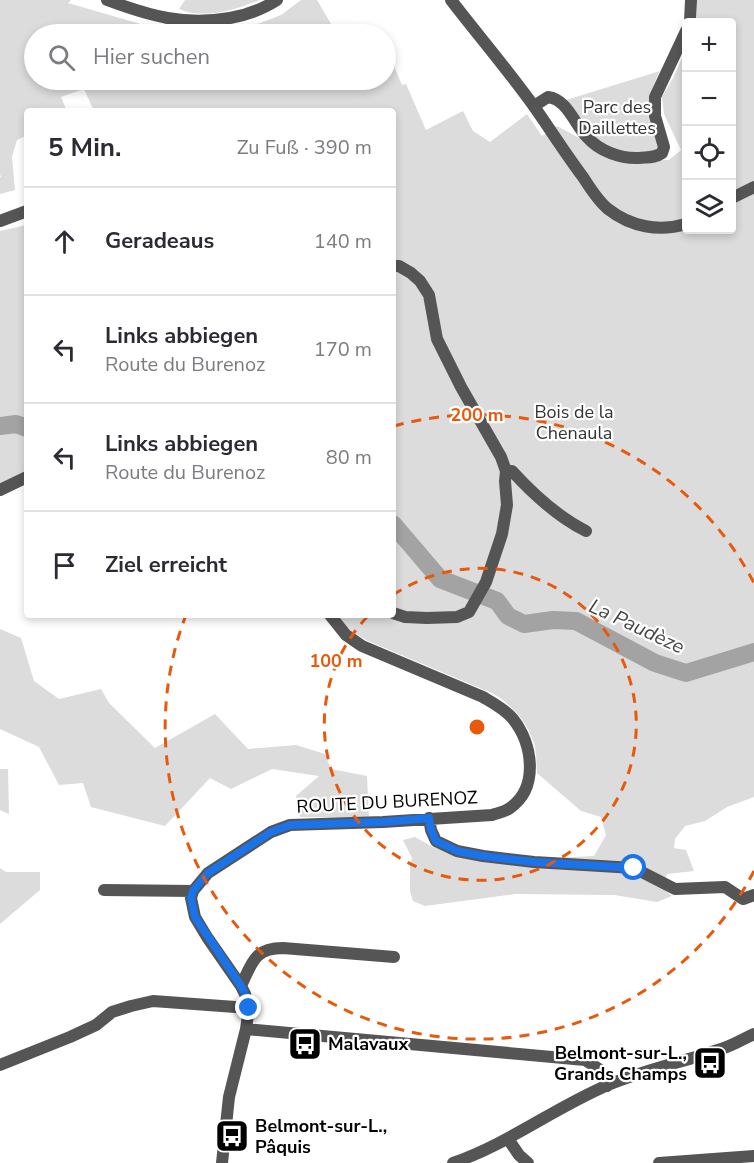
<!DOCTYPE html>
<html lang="de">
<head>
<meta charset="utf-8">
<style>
	body { margin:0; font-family:"Nunito Sans",sans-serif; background:#f2f2f3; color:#2b2b33 }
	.controls { position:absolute; right:18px; top:18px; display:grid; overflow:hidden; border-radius:6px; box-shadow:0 3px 9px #0003 }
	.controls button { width:54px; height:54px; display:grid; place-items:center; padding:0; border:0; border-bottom:2px solid #e1e1e2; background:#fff; color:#2b2b33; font:30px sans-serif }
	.stop { position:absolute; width:18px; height:18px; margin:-14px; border:4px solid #1a73e8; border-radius:50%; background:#fff }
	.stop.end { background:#1a73e8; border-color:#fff; box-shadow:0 2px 6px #0008 }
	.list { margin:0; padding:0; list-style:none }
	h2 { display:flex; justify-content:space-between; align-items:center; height:78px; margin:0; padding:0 24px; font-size:26px }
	h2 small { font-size:20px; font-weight:400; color:#7c7c81 }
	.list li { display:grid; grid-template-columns:39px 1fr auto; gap:18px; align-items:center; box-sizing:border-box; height:108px; padding:0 24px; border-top:2px solid #e1e1e2 }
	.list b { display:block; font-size:22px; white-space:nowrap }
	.list p { margin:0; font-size:20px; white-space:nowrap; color:#7c7c81 }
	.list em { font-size:20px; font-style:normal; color:#7c7c81 }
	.icon { flex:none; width:33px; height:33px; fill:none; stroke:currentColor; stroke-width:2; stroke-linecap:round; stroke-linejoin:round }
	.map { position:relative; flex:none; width:754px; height:1163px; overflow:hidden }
	.search { position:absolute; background:#fff; box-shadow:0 3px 9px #0003; left:24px; top:24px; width:372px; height:66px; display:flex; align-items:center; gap:15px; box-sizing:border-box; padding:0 21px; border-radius:33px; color:#7c7c81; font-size:22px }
	.panel { position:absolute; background:#fff; box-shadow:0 3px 9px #0003; left:24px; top:108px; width:372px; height:510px; border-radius:6px }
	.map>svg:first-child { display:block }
	.green { fill:#dcdcdc }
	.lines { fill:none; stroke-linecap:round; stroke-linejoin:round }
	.river { stroke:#a3a3a3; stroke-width:18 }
	.minor { stroke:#555; stroke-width:12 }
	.tertiary { stroke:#555; stroke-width:12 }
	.route { stroke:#1a73e8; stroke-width:8 }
	.ring { fill:none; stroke:#e8590c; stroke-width:3; stroke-dasharray:10 8 }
	.labels { text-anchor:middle; stroke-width:4.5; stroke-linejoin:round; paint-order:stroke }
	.park-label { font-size:18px; fill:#333; stroke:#fff }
	.street-label { font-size:18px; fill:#000; stroke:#fff }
	.poi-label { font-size:18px; font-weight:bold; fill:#000; stroke:#fff; text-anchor:start }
	.water-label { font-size:20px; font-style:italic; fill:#444; stroke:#fff }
	.centre { fill:#e8590c; stroke:#fff; stroke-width:3 }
	.ring-label { font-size:18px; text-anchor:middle; font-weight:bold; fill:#e8590c; stroke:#fff; stroke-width:4.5; stroke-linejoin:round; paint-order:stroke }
</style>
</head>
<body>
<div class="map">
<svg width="754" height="1163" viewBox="0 0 754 1163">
	<rect width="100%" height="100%" fill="#fff"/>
	<path class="green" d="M0,0H71L68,3L175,34H34V80H386V62L387,66L393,64L402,85L406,84L426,130L463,111L473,131L490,142L527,114L542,136L557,126L585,141L614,161L669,160L681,150L664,114L662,97L673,78L686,49V230H732V22H697V0H754V797L727,807L705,821L685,826L675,839L674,848L686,850L694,871L667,874L662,888L672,896L657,902L614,895L515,894L425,906L413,901L410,891V867L412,858L403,840L415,837L431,846L459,856L490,861L594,856L606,835L601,817L581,811L537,773C536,763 537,752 534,743C527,722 513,706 494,694L368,641L352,632L337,615H393V111H94L84,89L61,97L67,111H27V135L17,140L12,157L15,190L0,194V178L1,176L0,175Z
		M185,0H260C235,10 204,20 179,9Z
		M301,0H317L337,34H231L281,15Z
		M660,71C653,85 646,101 649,118C651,129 658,139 660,151L626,154L598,143L566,100Z
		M27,225V472L0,485V231Z
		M0,629L21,638L34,681L59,699L101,689L109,703L155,748L215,714L248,749L296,745L325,754L331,769L367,776L369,818L300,817L296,796L319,776L272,769L231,789L210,778L165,826L91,807L83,783L59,785L39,747L0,729Z
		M0,769H8L9,814L0,810Z
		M0,868L6,872H40V890L0,924Z"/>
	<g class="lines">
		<path class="river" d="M0,426L16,424L27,428
			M393,524L440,579L497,601L508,616L524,624L553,620L576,621L655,663L686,673L754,652"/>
		<path class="minor" d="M690,22L691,0
			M534,106L548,97C567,99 575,125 587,137C599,151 621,159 639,158C648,157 655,158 662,153L664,147L655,116V97L686,31
			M0,221L27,211
			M393,266H399L411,273L420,281L429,295L437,339L461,387L501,457L506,471L505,481L507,505L502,534L486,582L469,612L457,617L427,618L405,617L393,613
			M506,471H512C533,494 558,517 586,531
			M0,490L27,477
			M429,818L431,830L436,841L457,851L483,856L534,862L634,868L675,889L725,887L743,899L754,895
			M104,890L193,891
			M241,986C252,963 254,948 283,948L394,957
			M246,1029L585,1060L599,1069L607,1086
			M0,1065L70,1037L96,1025L112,1012L131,1006L153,1001L249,1008
			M508,1139L519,1155L528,1163
			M222,1163L229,1097L246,1029L249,1008L245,994L241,986L207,937L195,917L191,898L193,891L208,873L271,832L290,825L383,822L492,815C498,813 505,812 510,808C539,788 533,744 513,719C505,709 493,703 483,697L362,646L346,635L330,615
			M659,1163L754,1156"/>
		<path class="tertiary" d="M107,0C150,16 184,26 230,18C247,15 263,9 277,0
			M451,0C478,35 507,69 533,105C550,129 565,153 583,177C590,188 598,201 608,209C631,227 659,232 686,224
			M732,198L754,187
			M453,1163C508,1144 554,1108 608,1085C644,1070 683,1062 721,1049C732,1046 743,1039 754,1034"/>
	</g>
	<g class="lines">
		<path class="route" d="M249,1008L245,994L241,986L195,917L191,898L193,891L208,873L271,832L290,825L383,822L429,818L431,830L436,841L457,851L483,856L534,862L634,868"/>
	</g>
	<g class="ring">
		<path d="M393 595A156 156 0 1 1 368 616"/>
		<path d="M754 871A312 312 0 0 1 186 615M394 426A312 312 0 0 1 754 583"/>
	</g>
	<defs>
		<symbol id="bus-square" viewBox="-11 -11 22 22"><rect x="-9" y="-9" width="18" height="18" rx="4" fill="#000" stroke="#fff"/><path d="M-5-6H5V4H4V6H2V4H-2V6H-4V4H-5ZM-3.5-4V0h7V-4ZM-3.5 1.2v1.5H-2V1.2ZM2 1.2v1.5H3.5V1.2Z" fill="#fff"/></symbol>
	</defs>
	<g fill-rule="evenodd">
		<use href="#bus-square" x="286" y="1025" width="38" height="38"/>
		<use href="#bus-square" x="691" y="1044" width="38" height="38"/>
		<use href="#bus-square" x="213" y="1117" width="38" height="38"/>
	</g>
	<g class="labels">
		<g class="park-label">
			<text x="617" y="113">Parc des<tspan x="617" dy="21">Daillettes</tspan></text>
			<text x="574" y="418">Bois de la<tspan x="574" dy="21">Chenaula</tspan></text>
		</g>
		<g class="street-label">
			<text transform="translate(387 802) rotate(-3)" y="6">ROUTE DU BURENOZ</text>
		</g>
		<g class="poi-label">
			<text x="328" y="1050">Malavaux</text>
			<text x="687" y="1059" text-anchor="end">Belmont-sur-L.,<tspan x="687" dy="21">Grands Champs</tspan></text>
			<text x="255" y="1132">Belmont-sur-L.,<tspan x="255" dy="21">Pâquis</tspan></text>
		</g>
		<g class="water-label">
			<text transform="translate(637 626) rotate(25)" y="7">La Paudèze</text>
		</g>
	</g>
	<circle cx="477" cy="727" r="9" class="centre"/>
	<g class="ring-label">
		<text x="477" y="421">200 m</text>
		<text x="336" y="667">100 m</text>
	</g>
</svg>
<div class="controls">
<button>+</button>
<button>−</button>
<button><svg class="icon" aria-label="locate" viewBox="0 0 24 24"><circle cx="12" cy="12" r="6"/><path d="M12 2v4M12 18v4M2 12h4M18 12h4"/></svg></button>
<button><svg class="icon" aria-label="layers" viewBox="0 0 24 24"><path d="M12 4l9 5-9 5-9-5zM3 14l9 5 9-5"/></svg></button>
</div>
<div class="stop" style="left:634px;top:868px"></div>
<div class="stop end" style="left:249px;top:1008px"></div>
<div class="search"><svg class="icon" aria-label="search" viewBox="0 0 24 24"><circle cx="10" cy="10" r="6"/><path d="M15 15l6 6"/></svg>Hier suchen</div>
<section class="panel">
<h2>5 Min.<small>Zu Fuß · 390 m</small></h2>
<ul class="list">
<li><svg class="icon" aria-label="ahead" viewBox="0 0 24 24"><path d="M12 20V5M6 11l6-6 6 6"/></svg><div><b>Geradeaus</b></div><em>140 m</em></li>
<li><svg class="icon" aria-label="left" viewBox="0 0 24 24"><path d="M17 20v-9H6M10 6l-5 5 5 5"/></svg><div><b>Links abbiegen</b><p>Route du Burenoz</p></div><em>170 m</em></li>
<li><svg class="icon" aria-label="left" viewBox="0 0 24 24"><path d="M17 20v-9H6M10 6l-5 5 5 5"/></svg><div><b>Links abbiegen</b><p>Route du Burenoz</p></div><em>80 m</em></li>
<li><svg class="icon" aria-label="arrive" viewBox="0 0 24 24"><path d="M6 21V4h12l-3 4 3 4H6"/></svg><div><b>Ziel erreicht</b></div></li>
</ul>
</section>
</div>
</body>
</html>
